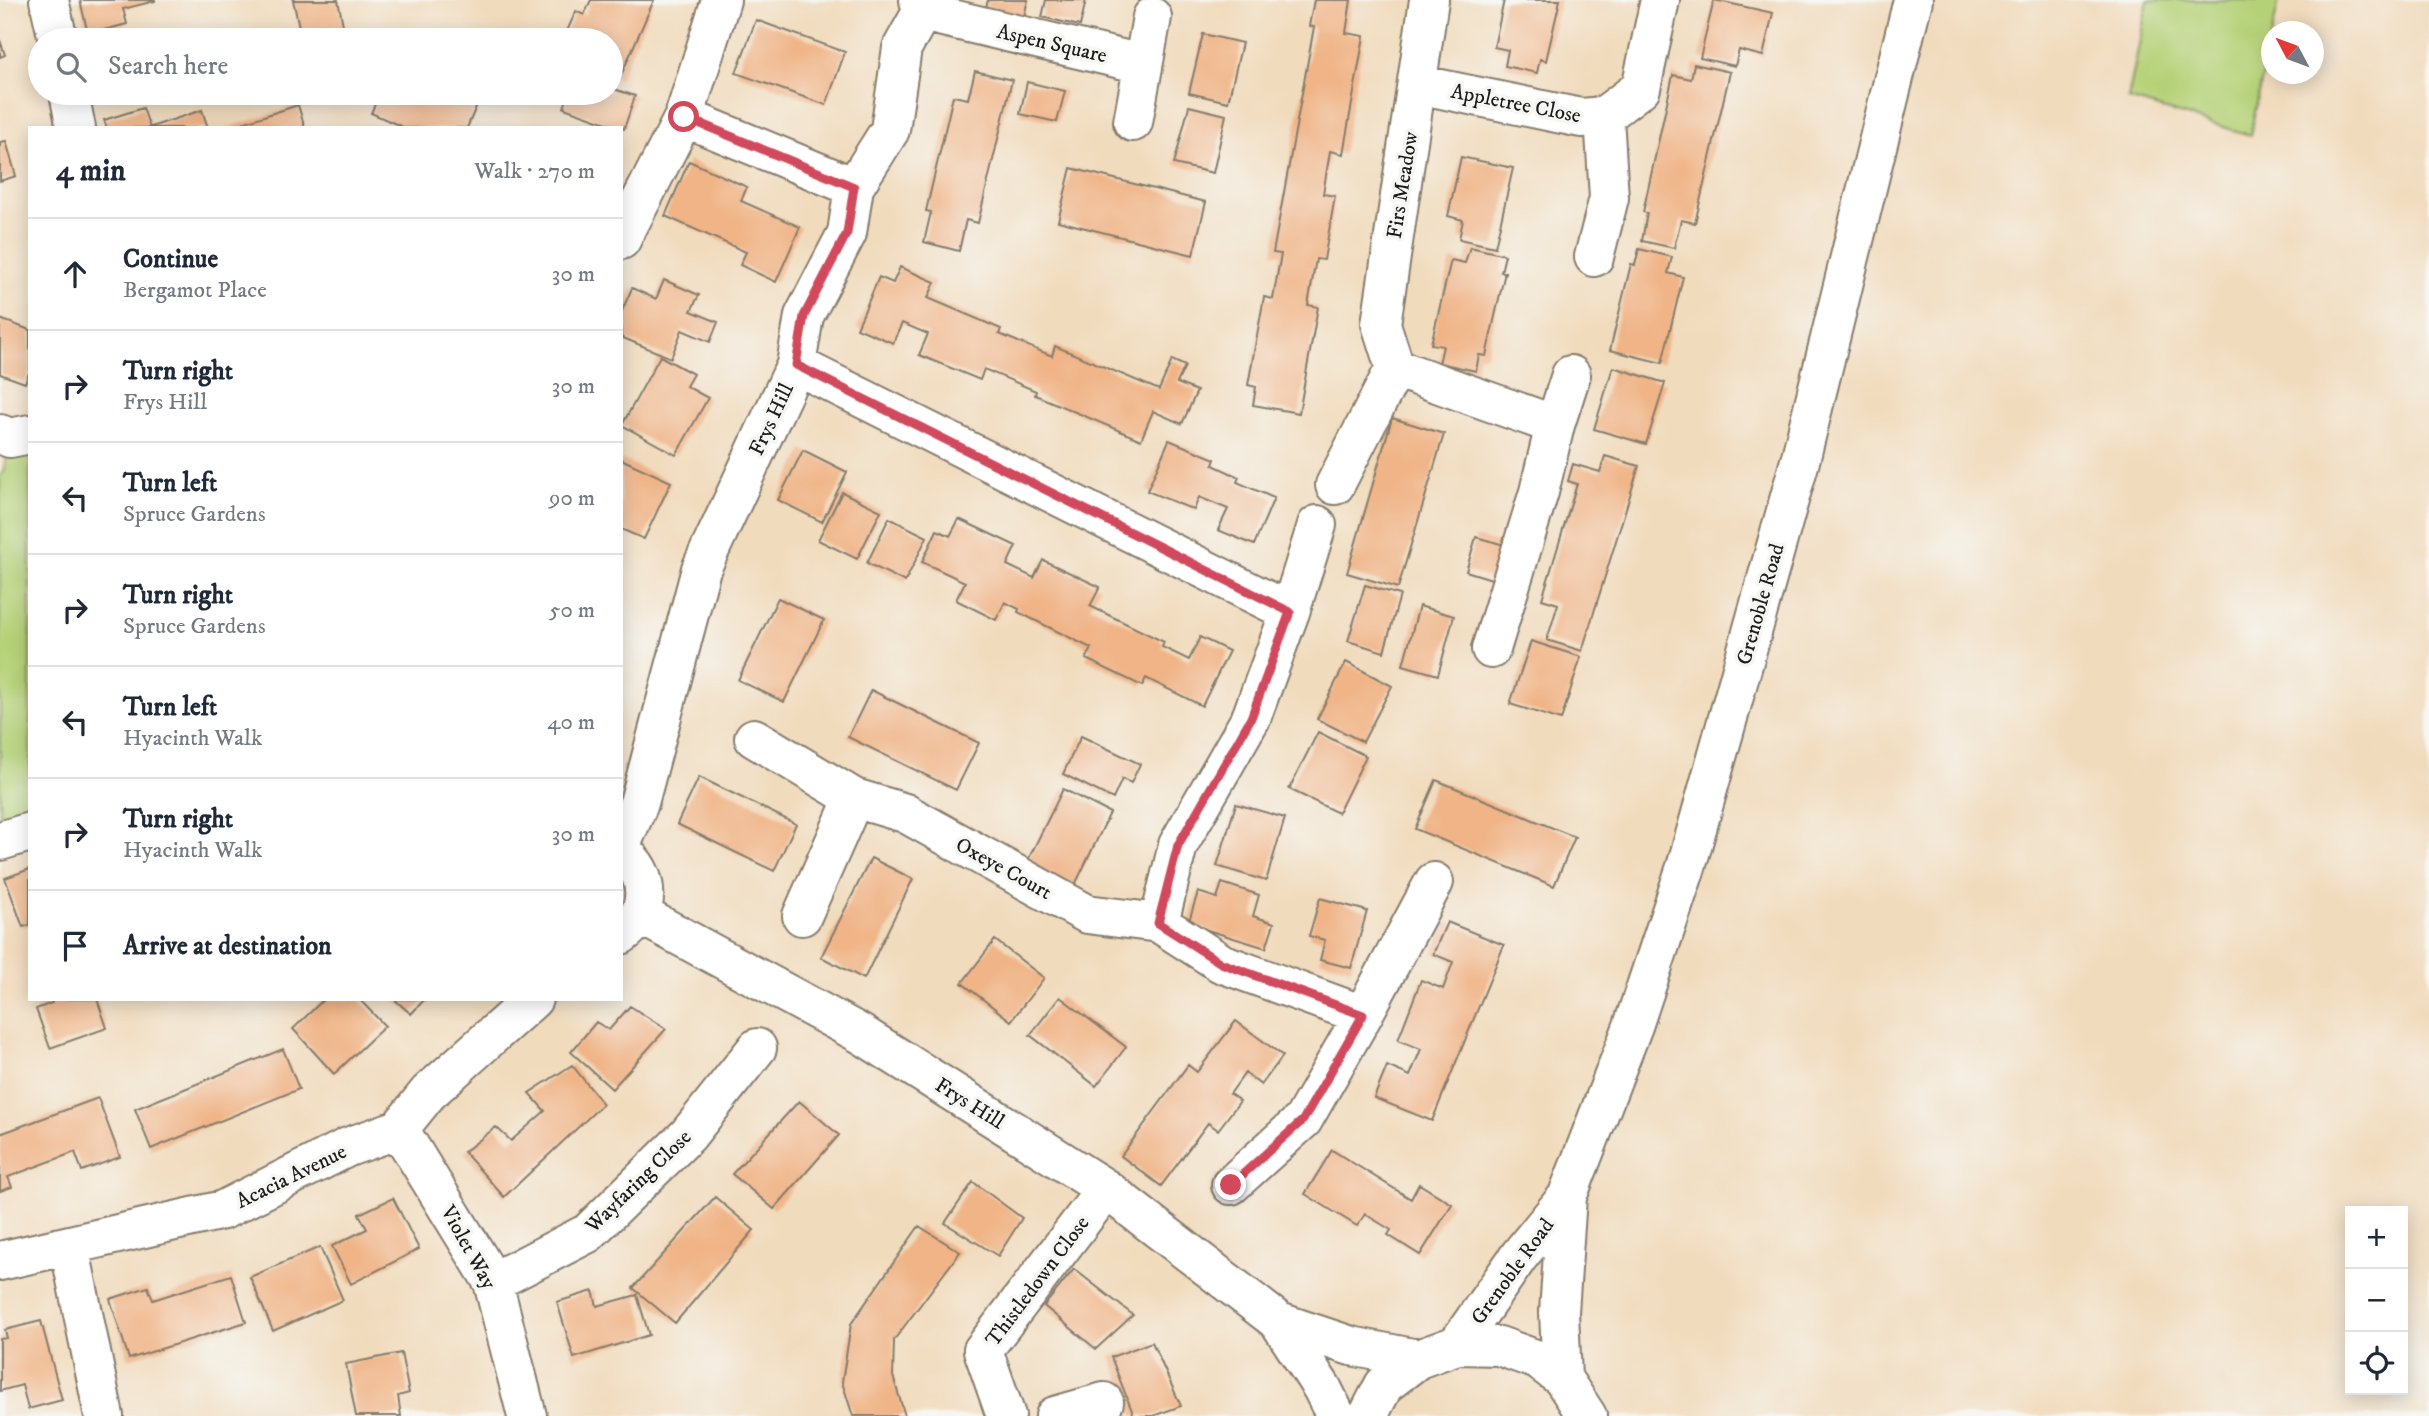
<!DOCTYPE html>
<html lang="en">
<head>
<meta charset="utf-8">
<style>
	body { margin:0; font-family:"IM FELL DW Pica",serif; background:#f2f2f3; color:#1f2937 }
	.controls { position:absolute; right:21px; bottom:21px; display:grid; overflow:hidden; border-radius:0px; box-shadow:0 4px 18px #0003 }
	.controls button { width:63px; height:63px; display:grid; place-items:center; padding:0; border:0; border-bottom:2px solid #e0e1e3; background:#fff; color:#1f2937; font:35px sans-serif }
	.compass { position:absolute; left:2261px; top:21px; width:63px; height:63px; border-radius:50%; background:#fff; box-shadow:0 4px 18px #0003; rotate:311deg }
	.stop { position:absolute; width:21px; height:21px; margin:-16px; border:5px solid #d1495b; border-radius:50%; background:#fff }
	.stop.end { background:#d1495b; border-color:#fff; box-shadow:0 2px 7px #0008 }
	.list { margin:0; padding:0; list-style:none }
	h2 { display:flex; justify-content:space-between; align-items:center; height:91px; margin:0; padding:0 28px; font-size:30px }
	h2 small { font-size:23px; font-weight:400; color:#747a83 }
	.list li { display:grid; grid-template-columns:46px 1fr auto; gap:21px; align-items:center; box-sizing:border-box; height:112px; padding:0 28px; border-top:2px solid #e0e1e3 }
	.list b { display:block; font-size:26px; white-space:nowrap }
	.list p { margin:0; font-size:23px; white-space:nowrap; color:#747a83 }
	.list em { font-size:23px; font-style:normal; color:#747a83 }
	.icon { flex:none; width:38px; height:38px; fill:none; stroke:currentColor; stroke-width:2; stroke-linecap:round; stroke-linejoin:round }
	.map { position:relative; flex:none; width:2429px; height:1416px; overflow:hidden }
	.search { position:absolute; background:#fff; box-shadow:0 4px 18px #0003; left:28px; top:28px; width:595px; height:77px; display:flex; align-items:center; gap:18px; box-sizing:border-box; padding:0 24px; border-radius:38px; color:#747a83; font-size:26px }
	.panel { position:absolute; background:#fff; box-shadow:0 4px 18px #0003; left:28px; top:126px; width:595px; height:875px; border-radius:0px }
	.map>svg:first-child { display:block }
	.green { fill:#b5d177; stroke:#68764a; stroke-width:2 }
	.building { fill:#f0b486 }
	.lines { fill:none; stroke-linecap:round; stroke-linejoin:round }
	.minor-casing { stroke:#867c6c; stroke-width:42 }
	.minor { stroke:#fff; stroke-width:38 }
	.route { stroke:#d1495b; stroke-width:9 }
	.labels { text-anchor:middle; stroke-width:7; stroke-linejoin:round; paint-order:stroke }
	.street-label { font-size:21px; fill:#1c1c1c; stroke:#f6f6f2 }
</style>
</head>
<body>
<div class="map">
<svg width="2429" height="1416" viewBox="0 0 2429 1416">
	<rect width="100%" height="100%" fill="#f6f6f2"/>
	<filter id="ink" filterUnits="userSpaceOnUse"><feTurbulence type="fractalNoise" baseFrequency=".0143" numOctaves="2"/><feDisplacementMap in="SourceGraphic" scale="14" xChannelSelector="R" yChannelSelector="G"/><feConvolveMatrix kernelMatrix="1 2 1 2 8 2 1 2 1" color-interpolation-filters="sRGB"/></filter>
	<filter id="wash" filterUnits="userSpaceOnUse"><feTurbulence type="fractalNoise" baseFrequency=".00686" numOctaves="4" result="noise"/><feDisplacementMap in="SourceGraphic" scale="28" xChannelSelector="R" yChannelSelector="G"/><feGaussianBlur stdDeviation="1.57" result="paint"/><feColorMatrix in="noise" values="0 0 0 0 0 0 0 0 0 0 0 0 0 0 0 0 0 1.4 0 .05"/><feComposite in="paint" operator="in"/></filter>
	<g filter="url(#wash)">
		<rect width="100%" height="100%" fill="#f1dbbd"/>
		<path class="green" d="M2148,0H2279L2250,135L2128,99Z
			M30,434V832L0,841V476L4,470L10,438Z"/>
		<g id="blocks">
			<path class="building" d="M80,0H155V1L123,9L127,24L88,34Z
				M293,0H338L346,40H302Z
				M591,0H654L619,80L611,76V40H563L576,11L584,15Z
				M988,0H1028L1024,16L986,7Z
				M1046,0H1086L1080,26L1042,17Z
				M1314,0H1351L1346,33L1364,36L1343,154L1330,151L1323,194L1335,196L1324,260L1316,259L1308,305L1318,307L1299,413L1253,405L1256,387L1248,385L1264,297L1273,299L1281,254L1273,253L1314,27L1309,26Z
				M1504,0H1560L1546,61L1540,59L1537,73L1505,66L1508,50L1494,47Z
				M1714,0L1773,13L1763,56L1739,50L1735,66L1700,58Z
				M756,20L845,52L826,105L736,73Z
				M1203,34L1242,43L1228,102L1189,93Z
				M0,40L5,55L0,57Z
				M1694,64L1730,72L1695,223L1681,220L1674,248L1642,241L1647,213L1643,212L1673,75L1691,79Z
				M975,71L1012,80L978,223L966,220L959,251L924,242L931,212L926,211L953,96L968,99Z
				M1027,82L1065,91L1057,122L1020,114Z
				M611,88L635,96L624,129L564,108L569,93H611Z
				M380,93H461L479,100L467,128H405L371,113Z
				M298,105L305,128H230V127Z
				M1189,106L1226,115L1213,173L1174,164Z
				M143,108L150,128H107L104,120Z
				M202,110L208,128H151V127Z
				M6,141L16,176L0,181V142Z
				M1461,157L1513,168L1495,247L1459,239L1463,220L1448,216Z
				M689,161L747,187L741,201L800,227L776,282L740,265L746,252L665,216Z
				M1071,168L1206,202L1193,255L1058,221Z
				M1470,247L1505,255L1501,272H1505L1486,356L1479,355L1476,371L1439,363L1443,346L1431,344L1451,260L1465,263Z
				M1639,249L1672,257L1668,273L1683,277L1662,363L1610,350L1631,264L1635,265Z
				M900,267L935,282L928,298L1001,329L999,334L1052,356L1055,346L1159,390L1172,360L1185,366L1177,383L1197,391L1182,424L1153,411L1141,440L1035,395L1036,391L984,369L980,380L919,355L928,334L902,323L893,343L857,328L879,277L893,283Z
				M664,280L699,295L691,311L718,322L710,342L682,330L671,358L621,337V313L632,288L656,299Z
				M0,319L30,330V371L25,383L0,374Z
				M660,356L693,374L686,386L708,398L676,455L622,425Z
				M1613,367L1665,383L1646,444L1594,429Z
				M1392,418L1444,434L1398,588L1347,573Z
				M1169,440L1215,459L1213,465L1239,477L1237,482L1274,498L1254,545L1218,530L1228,509L1199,497L1194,510L1147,491Z
				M803,450L847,472L822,522L778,500Z
				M1605,456L1639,466L1582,651L1547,640L1558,604L1542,599L1577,484L1568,481L1573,464L1600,472Z
				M621,459L671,482L644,539L621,529Z
				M842,492L881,511L857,559L818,540Z
				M889,518L927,537L905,582L867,563Z
				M959,519L1016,546L1007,565L1034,578L1043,560L1100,587L1090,606L1164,642L1162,647L1189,660L1200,637L1229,651L1202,706L1146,678L1142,686L1086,659L1091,648L1018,612L1019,609L1005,602L996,620L956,600L965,582L922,562L937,530L950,536Z
				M1476,537L1508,546L1498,581L1466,571Z
				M1365,585L1400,595L1384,652L1348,641Z
				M778,598L824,620L784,702L738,680Z
				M1419,606L1454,616L1438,675L1403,665Z
				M1531,641L1581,657L1561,720L1510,704Z
				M1346,662L1392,686L1363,742L1317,719Z
				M871,690L979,743L956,790L848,737Z
				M1318,732L1366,756L1338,813L1289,789Z
				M1081,736L1140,764L1131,783L1122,779L1113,799L1063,774Z
				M699,777L796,824L774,871L677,824Z
				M1436,780L1575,837L1554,886L1415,829Z
				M1063,789L1110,813L1073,889L1025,866Z
				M1236,804L1285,818L1266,881L1217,866Z
				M871,858L913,879L864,979L821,957Z
				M30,869V925L23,927L5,878Z
				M1222,883L1259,895L1253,916L1274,923L1266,948L1188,924L1198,892L1217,898Z
				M1320,898L1367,911L1351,968L1320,960L1325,940L1309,936Z
				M1447,922L1504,945L1432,1121L1374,1098L1387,1066L1410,1076L1421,1049L1398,1040L1421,980L1443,989L1453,962L1433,954Z
				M995,940L1044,978L1011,1021L962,983Z
				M1060,997L1126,1047L1096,1086L1030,1035Z
				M51,999H97L107,1028L50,1048L36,1009L52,1003Z
				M324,999H359L385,1026L334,1074L293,1029Z
				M394,999H425L411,1014Z
				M630,1006L666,1029L612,1089L571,1052L596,1022L609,1030Z
				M1236,1021L1283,1056L1261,1085L1245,1073L1230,1094L1240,1101L1218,1130L1208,1123L1161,1186L1121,1156L1188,1065L1197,1072Z
				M283,1049L299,1089L151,1149L135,1109Z
				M572,1065L603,1104L504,1197L464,1152L496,1127L511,1141L545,1111L529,1093Z
				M98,1098L120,1157L82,1171L75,1152L8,1177L12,1187L0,1191V1134Z
				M799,1101L839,1135L774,1209L732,1174Z
				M1332,1150L1411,1199L1419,1184L1452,1204L1420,1255L1388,1235L1391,1230L1365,1214L1357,1226L1305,1194Z
				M973,1182L1022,1218L998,1256L945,1223Z
				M715,1197L754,1230L675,1323L633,1288Z
				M393,1198L419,1249L351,1284L332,1246L367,1229L359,1214Z
				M919,1226L960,1252L894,1340L893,1376L905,1416H853L842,1382L851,1324Z
				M320,1247L343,1300L273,1331L250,1277Z
				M1074,1269L1133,1315L1096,1349L1044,1306Z
				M231,1275L246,1322L129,1359L110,1299L148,1287L153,1300Z
				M593,1291L597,1306L637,1295L649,1335L574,1358L557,1302Z
				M41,1321L62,1400L28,1409L22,1385L0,1391V1339L7,1338L5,1330Z
				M1152,1342L1181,1406L1153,1416H1134L1111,1357Z
				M401,1353L409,1393L398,1396L401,1416H356L346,1364Z"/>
		</g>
	</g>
	<g filter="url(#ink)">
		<use href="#blocks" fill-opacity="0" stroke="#867c6c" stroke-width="2"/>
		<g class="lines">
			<defs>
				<path id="minor" d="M49,0L58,40
					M922,12L1142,64
					M1417,84L1581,118L1604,116L1641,88L1660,0
					M69,93L76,128
					M684,117L721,0
					M1133,122L1152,17
					M621,240L684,117L854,187
					M1594,257L1609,198L1604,116
					M796,365L1290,612L1251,718L1178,845L1159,923
					M1395,368L1555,425L1539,492L1491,649
					M1555,425L1571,375
					M0,434L10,438L30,434
					M1335,485L1395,368L1381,324L1429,0
					M1290,612L1317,525
					M754,738L854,798
					M0,841L30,832
					M621,845L639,803L701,569L796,365L804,316L847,233L854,187L890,130L902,48L922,12L919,0
					M621,851C651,873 653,913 621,935
					M641,915L861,1034L1106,1189L1279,1322L1322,1388L1336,1416
					M802,916L854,798L905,813L1087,914L1159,923L1221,963L1363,1015
					M399,1129L493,1282L527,1416
					M1231,1185L1303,1120L1363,1015L1434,882
					M69,1245L104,1416
					M0,1261L223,1210L348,1147L399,1129L428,1093L533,999
					M493,1282L588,1233L688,1135L757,1048
					M1279,1322L1351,1346L1418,1359
					M1457,1345L1519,1256L1567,1197
					M1562,1378L1559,1312L1567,1197L1633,1026L1687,864L1800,461L1913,0
					M1006,1416L983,1350L1106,1189
					M1055,1416L1104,1402
					M1368,1416L1384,1385L1418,1359L1457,1345L1499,1346L1538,1360L1562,1378L1587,1416"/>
			</defs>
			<use href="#minor" class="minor-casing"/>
			<use href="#minor" class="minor"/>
		</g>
	</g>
	<g class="lines" filter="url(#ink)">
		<path class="route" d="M684,117L854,187L847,233L804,316L796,365L1290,612L1251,718L1178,845L1158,923L1221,963L1363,1015L1303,1120L1231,1185"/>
	</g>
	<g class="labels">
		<g class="street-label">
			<text transform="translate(1052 43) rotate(13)" y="7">Aspen Square</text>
			<text transform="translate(1516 103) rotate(11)" y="7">Appletree Close</text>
			<text transform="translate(1402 185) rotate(-81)" y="7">Firs Meadow</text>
			<text transform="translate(771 419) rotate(-65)" y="7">Frys Hill</text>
			<text transform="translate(1760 604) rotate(-74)" y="7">Grenoble Road</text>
			<text transform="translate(1004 868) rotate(29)" y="7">Oxeye Court</text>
			<text transform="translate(970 1103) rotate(32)" y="7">Frys Hill</text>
			<text transform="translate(291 1176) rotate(-26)" y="7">Acacia Avenue</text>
			<text transform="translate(638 1181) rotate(-44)" y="7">Wayfaring Close</text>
			<text transform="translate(469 1247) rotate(61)" y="7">Violet Way</text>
			<text transform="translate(1512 1271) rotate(-54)" y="7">Grenoble Road</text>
			<text transform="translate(1037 1281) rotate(-53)" y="7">Thistledown Close</text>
		</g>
	</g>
</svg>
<div class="controls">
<button>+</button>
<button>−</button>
<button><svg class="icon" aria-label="locate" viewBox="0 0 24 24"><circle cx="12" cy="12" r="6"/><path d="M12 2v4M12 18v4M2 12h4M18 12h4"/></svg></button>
</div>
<svg class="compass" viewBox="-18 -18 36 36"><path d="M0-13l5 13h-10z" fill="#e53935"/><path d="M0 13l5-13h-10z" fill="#747a83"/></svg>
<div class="stop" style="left:684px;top:117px"></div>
<div class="stop end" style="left:1231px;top:1185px"></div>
<div class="search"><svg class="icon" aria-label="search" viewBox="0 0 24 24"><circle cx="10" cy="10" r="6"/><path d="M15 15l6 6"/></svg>Search here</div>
<section class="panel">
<h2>4 min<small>Walk · 270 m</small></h2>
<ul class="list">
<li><svg class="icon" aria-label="ahead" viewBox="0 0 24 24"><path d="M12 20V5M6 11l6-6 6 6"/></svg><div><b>Continue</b><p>Bergamot Place</p></div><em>30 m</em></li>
<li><svg class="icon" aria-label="right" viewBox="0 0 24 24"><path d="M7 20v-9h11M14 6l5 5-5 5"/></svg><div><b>Turn right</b><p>Frys Hill</p></div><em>30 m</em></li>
<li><svg class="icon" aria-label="left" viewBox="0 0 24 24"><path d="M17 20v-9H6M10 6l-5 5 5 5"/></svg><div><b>Turn left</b><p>Spruce Gardens</p></div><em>90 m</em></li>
<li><svg class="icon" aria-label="right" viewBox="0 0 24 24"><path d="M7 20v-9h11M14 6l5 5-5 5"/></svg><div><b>Turn right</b><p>Spruce Gardens</p></div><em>50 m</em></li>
<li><svg class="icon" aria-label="left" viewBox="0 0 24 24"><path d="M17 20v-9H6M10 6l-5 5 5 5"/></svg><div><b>Turn left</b><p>Hyacinth Walk</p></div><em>40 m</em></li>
<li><svg class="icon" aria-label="right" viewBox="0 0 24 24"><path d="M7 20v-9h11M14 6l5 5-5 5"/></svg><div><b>Turn right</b><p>Hyacinth Walk</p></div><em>30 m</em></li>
<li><svg class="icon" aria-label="arrive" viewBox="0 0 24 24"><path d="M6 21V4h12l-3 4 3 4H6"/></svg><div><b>Arrive at destination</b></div></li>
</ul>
</section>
</div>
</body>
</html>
